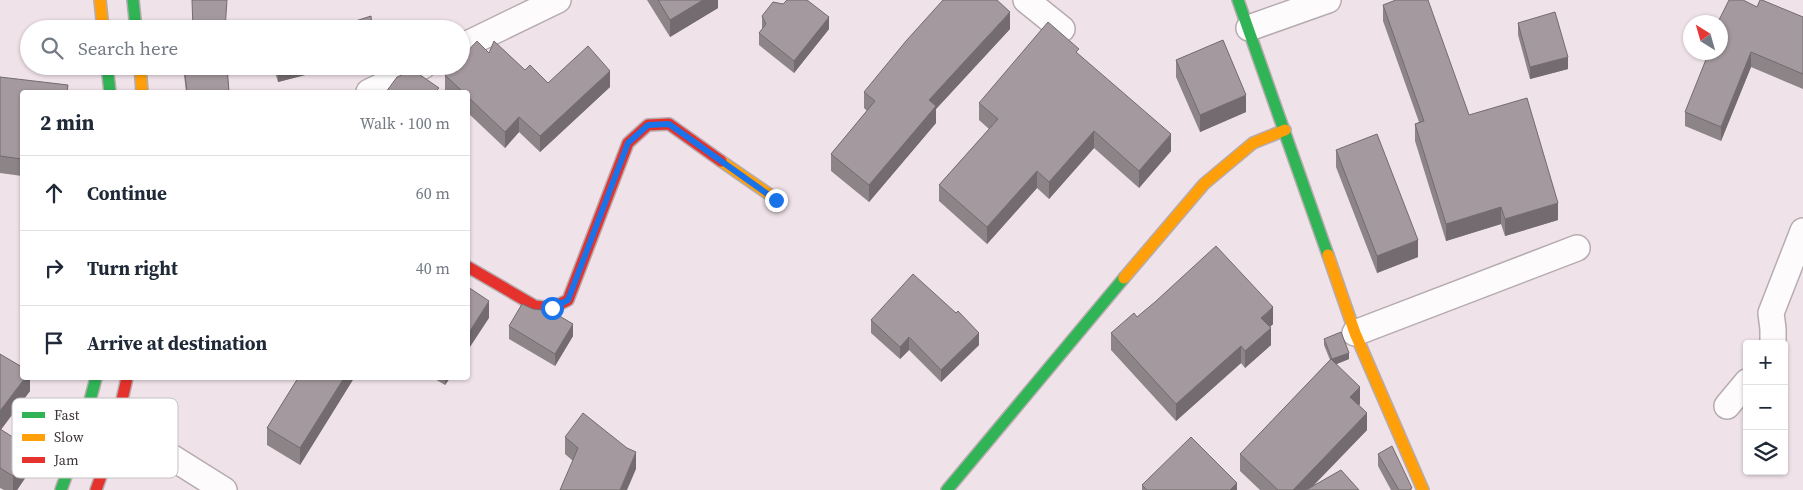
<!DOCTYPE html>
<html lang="en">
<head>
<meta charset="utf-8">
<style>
	body { margin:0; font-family:"Source Serif 4",serif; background:#f2f2f3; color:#1f2937 }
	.controls { position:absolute; right:15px; bottom:15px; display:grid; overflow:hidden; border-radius:5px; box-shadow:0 1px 4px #0004 }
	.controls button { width:45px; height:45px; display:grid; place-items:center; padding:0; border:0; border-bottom:1px solid #e0e1e3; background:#fff; color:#1f2937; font:25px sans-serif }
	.compass { position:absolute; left:1683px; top:15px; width:45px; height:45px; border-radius:50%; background:#fff; box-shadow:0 1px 4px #0004; rotate:323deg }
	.stop { position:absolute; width:15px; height:15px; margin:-11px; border:4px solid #1a73e8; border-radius:50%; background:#fff }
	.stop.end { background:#1a73e8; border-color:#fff; box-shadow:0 1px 5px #0008 }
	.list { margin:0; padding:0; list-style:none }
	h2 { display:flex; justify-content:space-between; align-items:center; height:65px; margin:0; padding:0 20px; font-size:21px }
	h2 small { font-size:16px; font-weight:400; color:#747a83 }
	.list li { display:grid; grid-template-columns:32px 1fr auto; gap:15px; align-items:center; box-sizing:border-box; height:75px; padding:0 20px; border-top:1px solid #e0e1e3 }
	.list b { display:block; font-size:19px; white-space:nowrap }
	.list em { font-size:16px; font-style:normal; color:#747a83 }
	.icon { flex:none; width:28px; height:28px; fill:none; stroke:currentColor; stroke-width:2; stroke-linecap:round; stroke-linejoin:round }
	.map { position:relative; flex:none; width:1803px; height:490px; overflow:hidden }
	.search { position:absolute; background:#fff; box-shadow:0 1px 4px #0004; left:20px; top:20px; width:450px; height:55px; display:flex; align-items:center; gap:12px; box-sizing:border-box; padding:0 18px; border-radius:28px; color:#747a83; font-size:19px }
	.panel { position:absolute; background:#fff; box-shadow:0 1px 4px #0004; left:20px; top:90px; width:450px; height:290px; border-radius:5px }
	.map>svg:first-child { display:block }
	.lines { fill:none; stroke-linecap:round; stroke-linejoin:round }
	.street-casing { stroke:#b6acb0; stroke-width:28 }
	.fast-casing { stroke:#b6acb0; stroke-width:14 }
	.slow-casing { stroke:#b6acb0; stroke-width:14 }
	.jam-casing { stroke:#b6acb0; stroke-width:14 }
	.street { stroke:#fdfbfc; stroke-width:25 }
	.fast { stroke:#30b455; stroke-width:11 }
	.slow { stroke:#ff9f0a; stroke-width:11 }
	.jam { stroke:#e5322d; stroke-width:11 }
	.wall { fill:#8d8488 }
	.shaded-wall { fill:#736b6f }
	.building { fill:#a4999e; stroke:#736b6f }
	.route { stroke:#1a73e8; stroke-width:6 }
	.key { fill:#fff; stroke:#c5c2c3; stroke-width:1 }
	.key-label { font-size:14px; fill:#3d3337 }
</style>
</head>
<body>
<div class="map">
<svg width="1803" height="490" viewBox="0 0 1803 490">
	<rect width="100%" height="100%" fill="#efe2e8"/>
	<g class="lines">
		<defs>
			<path id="street" d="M1026,0L1062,29
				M1249,28L1328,0
				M461,47L558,0
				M369,92L423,66
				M1355,333L1577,248
				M1773,344V329L1771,313L1803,231
				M1727,406L1747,382
				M115,430L157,448L224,490"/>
			<path id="fast" d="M133,0L136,29
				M1238,0L1328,255
				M107,66L110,92
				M61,490L80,438L96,378
				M947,490L1124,278"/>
			<path id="slow" d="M100,0L103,29
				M140,66L142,92
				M721,161L776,199
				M1328,255L1355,333L1423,490
				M1124,278L1204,184L1253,143L1285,130"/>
			<path id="jam" d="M468,267L535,306L552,308L568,300L628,143L648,125L669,124L721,161
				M96,490L111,448L127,378"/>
		</defs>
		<use href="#street" class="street-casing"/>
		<use href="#fast" class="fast-casing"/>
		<use href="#slow" class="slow-casing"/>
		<use href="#jam" class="jam-casing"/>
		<use href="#street" class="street"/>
		<use href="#fast" class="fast"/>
		<use href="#slow" class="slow"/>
		<use href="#jam" class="jam"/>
	</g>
	<path class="wall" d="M647,0H718V8L670,37Z
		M1383,5L1469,115L1558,220L1505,236L1501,224L1446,241L1415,141V124L1419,122L1383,21Z
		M1757,7L1803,17V89L1751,67L1721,141L1685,126V112Z
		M762,16L829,29L794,73L759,45V33L762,29Z
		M1518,23L1568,69L1530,79L1518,35Z
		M1010,29L936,109V123L869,202L831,171V154L867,111L864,108V92Z
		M489,53L525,70L548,83L610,87L540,152L519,132L505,148L468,113V92H446L445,91V75Z
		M1079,55L1171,151L1139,188L1094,148L1049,199L1037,188L987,244L939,201V185L989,129L979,120V103Z
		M1176,60L1246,112L1200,132L1176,77Z
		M183,66H227L229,92H186Z
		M273,66H340L278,82Z
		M0,77L68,92H22V176L0,173Z
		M1336,150L1418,257L1377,273L1336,167Z
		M1137,317L1273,324L1270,327L1271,345L1245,368L1241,363L1176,421L1111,350V333Z
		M871,320L979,345L941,382L909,350L900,359L871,333Z
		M509,326L573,336L555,366L509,339Z
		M1324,339L1349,359L1336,364L1360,404L1359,405L1367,430L1312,487L1359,490H1260L1240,471V454L1330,360L1324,345Z
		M0,354L30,378V391L1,429L32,468L17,490H4L0,488Z
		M298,378H354L300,465L267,445V428Z
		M433,378H450L445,385Z
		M565,437L636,469L573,461L565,454Z
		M1378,454L1412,490H1391L1378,466Z
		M1142,485L1237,490H1142Z"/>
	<path class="shaded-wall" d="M703,0H718V8L670,37V20Z
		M1010,12V29L936,109V123L869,202V185L929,100Z
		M829,17V29L794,73V61Z
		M1751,52V67L1721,141V127Z
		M1568,57V69L1530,79V67Z
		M291,66H340L278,82V70Z
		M610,71V87L540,152V136Z
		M1246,95V112L1200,132V115Z
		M519,117V132L505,148V132Z
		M1094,131V148L1049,199V182Z
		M1171,134V151L1139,188V171Z
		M1037,171V188L987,244V227Z
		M1558,203V220L1505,236V219Z
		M1501,207V224L1446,241V224Z
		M1418,240V257L1377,273V256Z
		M489,301V318L468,350V334Z
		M1273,307V324L1261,335V318Z
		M573,324V336L555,366V354Z
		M1271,328V345L1245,368V351Z
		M979,333V345L941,382V370Z
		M909,337V350L900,359V347Z
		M1241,346V363L1176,421V404Z
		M1349,353V359L1332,366V359Z
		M25,378H30V391L0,431V411Z
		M344,378H354L300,465V448Z
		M445,378H450L445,385Z
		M1360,387V404L1350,414V397Z
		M1367,413V430L1309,490H1293Z
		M32,449V468L17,490H13V476Z
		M636,452V469L627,490H620Z
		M1237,483V490H1230Z"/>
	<path class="building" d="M192,0H227L225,29H193Z
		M658,0H703L670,20Z
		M787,0H807L829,17L794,61L759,33L766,24L762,16L773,2L783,4Z
		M943,0H997L1010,12L929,100L936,106L869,185L831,154L875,101L864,92L906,41Z
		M1396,0H1428L1469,115L1527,98L1558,203L1505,219L1501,207L1446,224L1415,124L1424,121L1383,5Z
		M1729,0H1743L1757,7L1760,0H1762L1803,17V74L1751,52L1721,127L1685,112L1709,52H1720V22H1718Z
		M1555,12L1568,57L1530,67L1518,23Z
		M371,16L372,29H331Z
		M1048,22L1079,49L1076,52L1171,134L1139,171L1094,131L1049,182L1037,171L987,227L939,185L998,119L979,103Z
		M1223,40L1246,95L1200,115L1176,60Z
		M477,41L489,53L494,41L525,70L530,65L548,83L588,46L610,71L540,136L519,117L505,132L468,97V92H463L445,75L454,66H461V58Z
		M184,66H227L229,92H187Z
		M277,66H291L278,70Z
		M413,70L439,88L435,92H386L397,77Z
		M0,77L68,85L67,92H22V159L0,156Z
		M1377,134L1418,240L1377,256L1336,150Z
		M1216,246L1273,307L1261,318L1271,328L1245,351L1241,346L1176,404L1111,333L1134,313L1137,317L1155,302Z
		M913,274L956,313L958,311L979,333L941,370L909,337L900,347L871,320Z
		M468,287L489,301L468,334Z
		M522,304L533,309L551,311L573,324L555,354L509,326Z
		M1341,332L1349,353L1332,359L1324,339Z
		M0,354L22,367V378H25L0,411Z
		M1331,359L1360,387L1350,397L1367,413L1293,490H1278L1240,454Z
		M298,378H344L300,448L267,428Z
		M583,413L627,448L636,452L620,490H560L578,448L565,437Z
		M0,429L32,449L13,476L0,468Z
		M1191,437L1237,483L1230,490H1147L1142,485Z
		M1392,446L1412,488L1409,490H1399L1378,454Z
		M1341,470L1359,490H1306Z"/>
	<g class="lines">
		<path class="route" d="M552,308L568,300L628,143L648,125L669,124L776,200"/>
	</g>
	<rect x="12" y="398" width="166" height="80" rx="8" class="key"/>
	<rect x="22" y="412" width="23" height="6" fill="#30b455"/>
	<rect x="22" y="434" width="23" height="7" fill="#ff9f0a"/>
	<rect x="22" y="457" width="23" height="6" fill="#e5322d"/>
	<g class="key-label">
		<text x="54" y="420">Fast</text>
		<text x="54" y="442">Slow</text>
		<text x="54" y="465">Jam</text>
	</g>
</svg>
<div class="controls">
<button>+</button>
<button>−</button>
<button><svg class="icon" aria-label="layers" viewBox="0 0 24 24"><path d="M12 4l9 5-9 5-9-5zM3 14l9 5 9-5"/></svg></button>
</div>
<svg class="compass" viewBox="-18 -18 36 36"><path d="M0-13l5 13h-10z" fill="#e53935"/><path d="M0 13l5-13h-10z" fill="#747a83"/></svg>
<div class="stop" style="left:552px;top:308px"></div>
<div class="stop end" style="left:776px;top:200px"></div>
<div class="search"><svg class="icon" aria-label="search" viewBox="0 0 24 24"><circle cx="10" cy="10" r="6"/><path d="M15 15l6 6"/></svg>Search here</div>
<section class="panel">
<h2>2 min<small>Walk · 100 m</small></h2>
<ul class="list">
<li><svg class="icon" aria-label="ahead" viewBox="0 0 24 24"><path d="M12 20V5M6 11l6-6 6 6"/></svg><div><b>Continue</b></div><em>60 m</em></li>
<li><svg class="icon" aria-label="right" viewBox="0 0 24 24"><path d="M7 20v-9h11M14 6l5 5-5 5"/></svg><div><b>Turn right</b></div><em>40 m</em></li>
<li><svg class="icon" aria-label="arrive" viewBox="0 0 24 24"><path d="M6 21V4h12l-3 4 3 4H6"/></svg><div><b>Arrive at destination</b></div></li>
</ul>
</section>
</div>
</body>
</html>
